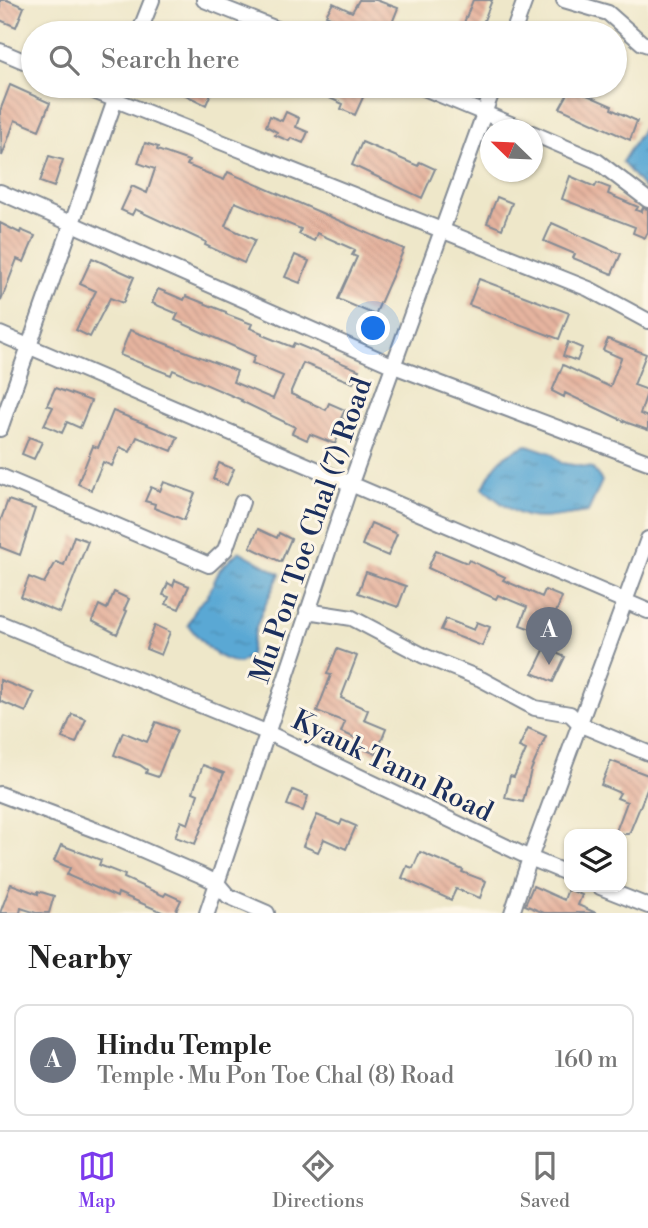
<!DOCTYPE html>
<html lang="en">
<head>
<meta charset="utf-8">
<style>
	body { margin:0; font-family:"Libre Bodoni",serif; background:#f2f2f2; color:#222 }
	.controls { position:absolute; right:21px; bottom:21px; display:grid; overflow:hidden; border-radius:14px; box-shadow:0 2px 5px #0004 }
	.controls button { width:63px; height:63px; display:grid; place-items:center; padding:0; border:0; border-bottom:2px solid #e0e0e0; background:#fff; color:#222; font:35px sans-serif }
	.compass { position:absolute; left:480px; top:119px; width:63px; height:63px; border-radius:50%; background:#fff; box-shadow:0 2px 5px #0004; rotate:293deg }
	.you { position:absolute; left:374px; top:329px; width:24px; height:24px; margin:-18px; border:5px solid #fff; border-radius:50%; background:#1a73e8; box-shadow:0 0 0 10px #1a73e833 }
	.badge { display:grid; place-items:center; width:46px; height:46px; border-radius:50%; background:#7c3aed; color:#fff; font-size:23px; font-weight:700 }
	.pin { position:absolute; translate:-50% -58px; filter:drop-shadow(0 2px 4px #0008) }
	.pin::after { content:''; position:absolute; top:37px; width:24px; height:21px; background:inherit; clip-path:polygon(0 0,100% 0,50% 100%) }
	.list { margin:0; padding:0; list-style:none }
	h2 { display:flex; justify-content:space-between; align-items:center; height:91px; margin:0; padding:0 28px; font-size:30px }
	h2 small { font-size:23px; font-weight:400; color:#767676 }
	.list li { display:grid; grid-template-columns:46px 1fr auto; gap:21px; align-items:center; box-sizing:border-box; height:112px; margin:0 14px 14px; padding:0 14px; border:2px solid #e0e0e0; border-radius:14px }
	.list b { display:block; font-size:26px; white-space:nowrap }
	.list p { margin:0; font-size:23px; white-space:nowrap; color:#767676 }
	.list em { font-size:23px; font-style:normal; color:#767676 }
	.icon { flex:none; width:38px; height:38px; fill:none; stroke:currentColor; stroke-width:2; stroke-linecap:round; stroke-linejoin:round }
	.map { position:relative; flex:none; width:648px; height:913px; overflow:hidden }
	.search { position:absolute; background:#fff; box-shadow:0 2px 5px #0004; left:21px; right:21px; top:21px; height:77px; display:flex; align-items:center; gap:18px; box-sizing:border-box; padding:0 24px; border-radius:38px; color:#767676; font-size:26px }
	.sheet { height:217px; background:#fff }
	nav { display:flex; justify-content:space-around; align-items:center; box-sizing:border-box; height:98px; border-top:2px solid #e0e0e0; background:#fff; font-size:19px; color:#767676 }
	nav a { display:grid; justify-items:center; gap:4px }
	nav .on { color:#7c3aed }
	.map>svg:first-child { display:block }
	.water { fill:url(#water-ripples); stroke:#3a6c99; stroke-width:2 }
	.building { fill:url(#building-back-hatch) }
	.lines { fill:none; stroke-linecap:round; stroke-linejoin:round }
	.street-casing { stroke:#848b94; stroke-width:18 }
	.street { stroke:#fff; stroke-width:14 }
	.labels { text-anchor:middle; stroke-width:6; stroke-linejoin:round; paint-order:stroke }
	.street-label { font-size:28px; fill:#1b2f5e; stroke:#fcf5e5 }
</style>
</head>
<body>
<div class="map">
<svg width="648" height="913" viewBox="0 0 648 913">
	<defs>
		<pattern id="water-ripples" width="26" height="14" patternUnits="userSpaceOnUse" patternTransform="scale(1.75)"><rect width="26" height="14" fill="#5aa8d4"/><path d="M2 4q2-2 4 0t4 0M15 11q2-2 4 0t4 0" fill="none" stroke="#4a89af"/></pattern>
		<pattern id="building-back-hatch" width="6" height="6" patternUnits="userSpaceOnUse" patternTransform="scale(1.75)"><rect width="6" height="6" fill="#e6b49f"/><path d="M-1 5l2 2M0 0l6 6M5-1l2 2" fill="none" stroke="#c59b8b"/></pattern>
	</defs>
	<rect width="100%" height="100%" fill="#fcf5e5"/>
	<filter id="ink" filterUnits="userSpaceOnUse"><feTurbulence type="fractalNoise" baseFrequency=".0143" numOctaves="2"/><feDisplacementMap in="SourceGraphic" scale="14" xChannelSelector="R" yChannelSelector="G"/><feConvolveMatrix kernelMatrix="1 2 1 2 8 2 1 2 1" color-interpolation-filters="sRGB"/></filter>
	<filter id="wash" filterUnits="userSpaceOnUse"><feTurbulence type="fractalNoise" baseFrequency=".00686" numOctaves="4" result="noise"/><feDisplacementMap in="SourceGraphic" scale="28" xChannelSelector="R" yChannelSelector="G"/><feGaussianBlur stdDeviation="1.57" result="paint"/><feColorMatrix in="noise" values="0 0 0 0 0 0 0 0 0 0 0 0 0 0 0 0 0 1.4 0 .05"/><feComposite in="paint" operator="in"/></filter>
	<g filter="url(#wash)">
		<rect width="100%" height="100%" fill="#eee7c9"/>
		<path class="water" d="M648,121V193L622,162Z
			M527,445L551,453L561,463L592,468L602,481L588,512C535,519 526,527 483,488C494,464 502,454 527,445Z
			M239,551L280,574C268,599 253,626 250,655L240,663C216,661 202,642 188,625L197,606L207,597L220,569Z"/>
		<g id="blocks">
			<path class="building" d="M0,0H7L24,7L16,27L0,20Z
				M359,0H376L398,8L388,33H379L359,26L357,31L326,15L333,3L352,12Z
				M473,0H492L479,33H460Z
				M10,85L50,103L39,130L15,120L2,156L0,111Z
				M167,86H214L206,105Z
				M303,86H342L364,95L355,115L341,109L343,104Z
				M571,88L612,106L611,109L637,121L630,140L560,108Z
				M286,112L299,118L296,127L308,132L303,143L291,138L289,141L275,135L277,132L266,126L270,116L282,121Z
				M362,142L418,166L420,162L435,169L422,198L352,165Z
				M145,143L158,147L157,150L189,161L187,165L224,180L228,172L404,249L375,315L338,299L357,257L352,255L355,250L317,233L314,241L299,234L301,229L235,202L225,226L255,240L244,263L205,245L206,242L135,209L132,215L121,210L132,186L147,193L155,169L138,163Z
				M49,156L63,160L54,187L40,182Z
				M570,176L595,187L597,183L610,188L608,194L638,207L636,210L641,212L643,208L648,209V232L645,238L633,233L635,227L562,199Z
				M497,197L512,203L502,229L487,223Z
				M0,223L20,233L21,230L35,236L24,262L17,259L1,301Z
				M552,223L621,254L612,274L573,258L575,254L544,241Z
				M295,255L309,261L300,283L285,277Z
				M92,258L134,277L123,303L110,298L90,337L76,330L96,291L80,284Z
				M479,279L569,313L559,339L469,305Z
				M158,289L184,300L186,296L226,312V314L252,324L250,328L262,333V335L292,347L294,343L359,370L353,383L303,363L291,391V394L326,410L329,403L345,410L341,418L345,420L335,444L310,434L307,440L292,433L295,427L241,401L242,400L173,370L171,375L120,355L130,330L237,371L233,382L273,399L283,376L252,363L255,356L175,320L178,314L152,303Z
				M608,339L646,354L634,385L648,390L640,414L648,417V430L628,423L565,393L564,397L552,391L563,365L610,387L621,358L603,350Z
				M568,342L582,348L577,361L563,356Z
				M55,388L91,401L80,428L67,422L62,433L44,425L53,407L47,405Z
				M113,411L178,437L172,451L137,437L130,452L120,447L112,466L103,462L91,490L78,484L80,478L93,446L98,448Z
				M29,437L42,442L34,459L22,454Z
				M219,463L234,469L227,485L213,479Z
				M164,482L195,493L184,520L154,508L155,504L145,501L151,487L160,491Z
				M8,500L35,509L20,555L0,547V522Z
				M371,523L397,534L388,556L362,545Z
				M258,529L277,538L279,533L291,539L281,562L250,547Z
				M74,536L88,541L60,613L21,597L29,577L44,583L56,562L64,565Z
				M436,550L467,563L469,560L505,577L503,580L542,597L545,590L562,597L547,635L520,625L527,607L498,595L496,599L428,568Z
				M366,572L406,586L398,607L358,593Z
				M175,580L189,586L179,609L166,604L169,597L163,595L168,583L173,586Z
				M114,592L129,599L124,610L127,611L117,634L92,621L99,605L107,609Z
				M446,619L474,630L477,622L490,627L482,646L441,630Z
				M155,625L170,632L161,655L146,649Z
				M545,648L565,657L553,682L533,673Z
				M337,649L357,656L341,698L368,710L364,720L386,729L376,754L361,748L363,741L341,732L345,722L317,711L331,675L327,674Z
				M0,680L34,693L26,712L0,701Z
				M72,714L86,719L76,743L62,738Z
				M156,722L177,730L158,777L146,773L147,770L140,765L114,755L123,732L147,742Z
				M528,728L546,736L531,770L523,802L505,798L510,776L514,777L526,750L519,747Z
				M611,761L648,775V787L629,834H615L627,802L617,798L620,793L601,785Z
				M203,765L224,773L195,844L175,837L181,821L188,824L198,794L193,792Z
				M293,790L308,796L303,811L287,805Z
				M317,815L340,825L342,820L356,826L346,849L324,839L318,852L303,846Z
				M61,845L101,860L99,865L125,875L124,878L164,896L166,893L181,900L175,913H164L118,893L117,897L67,875L70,868L54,861Z
				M420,852L463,870L462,872L486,881L480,898L456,889L451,900L402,878L407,866L413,868Z
				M11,884L38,894V891L54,896L49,913H36L21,908L20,913H0Z
				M533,886L564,900L568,889L582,895L578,905L596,913H544L525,905Z"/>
		</g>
	</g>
	<g filter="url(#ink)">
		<use href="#blocks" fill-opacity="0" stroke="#848b94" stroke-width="2"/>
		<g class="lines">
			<defs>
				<path id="street" d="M204,0L287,33
					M564,0L608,13L642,43L648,45
					M139,33L152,0
					M513,33L525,0
					M0,51L33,65
					M81,86L589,289L648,321
					M419,86L525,130
					M532,133L597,161L648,200
					M0,192L394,366L648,462
					M0,334L648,611
					M0,429L120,86
					M0,476L209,565L225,550L242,502
					M307,611L352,618L424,656L481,679L535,708L570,714L581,725L648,753
					M0,623L266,732L530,858L569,874
					M0,794L111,836L205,877L217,883L228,896L267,913
					M600,887L648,906
					M207,913L351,483L494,86
					M512,913L530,858L648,539"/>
			</defs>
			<use href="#street" class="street-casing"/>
			<use href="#street" class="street"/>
		</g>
	</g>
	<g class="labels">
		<g class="street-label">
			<text transform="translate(310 530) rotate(-71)" y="10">Mu Pon Toe Chal (7) Road</text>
			<text transform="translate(393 765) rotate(26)" y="10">Kyauk Tann Road</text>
		</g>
	</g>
</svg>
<div class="controls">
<button><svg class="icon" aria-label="layers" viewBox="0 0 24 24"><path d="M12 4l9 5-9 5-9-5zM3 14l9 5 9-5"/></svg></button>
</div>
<svg class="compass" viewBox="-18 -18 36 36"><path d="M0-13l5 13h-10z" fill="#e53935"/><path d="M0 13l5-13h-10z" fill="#767676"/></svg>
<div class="you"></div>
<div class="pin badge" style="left:549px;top:665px;background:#6b7280">A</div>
<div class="search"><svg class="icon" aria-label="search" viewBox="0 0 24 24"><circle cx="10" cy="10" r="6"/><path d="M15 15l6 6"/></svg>Search here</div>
</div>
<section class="sheet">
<h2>Nearby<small></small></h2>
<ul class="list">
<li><span class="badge" style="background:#6b7280">A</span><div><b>Hindu Temple</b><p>Temple · Mu Pon Toe Chal (8) Road</p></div><em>160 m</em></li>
</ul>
</section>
<nav>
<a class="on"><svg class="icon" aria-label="map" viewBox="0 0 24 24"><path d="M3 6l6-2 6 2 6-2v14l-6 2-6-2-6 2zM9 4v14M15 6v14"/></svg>Map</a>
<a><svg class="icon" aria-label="directions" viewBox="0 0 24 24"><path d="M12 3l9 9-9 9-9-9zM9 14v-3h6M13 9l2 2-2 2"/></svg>Directions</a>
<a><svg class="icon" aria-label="saved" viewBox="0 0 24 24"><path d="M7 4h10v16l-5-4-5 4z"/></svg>Saved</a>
</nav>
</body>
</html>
